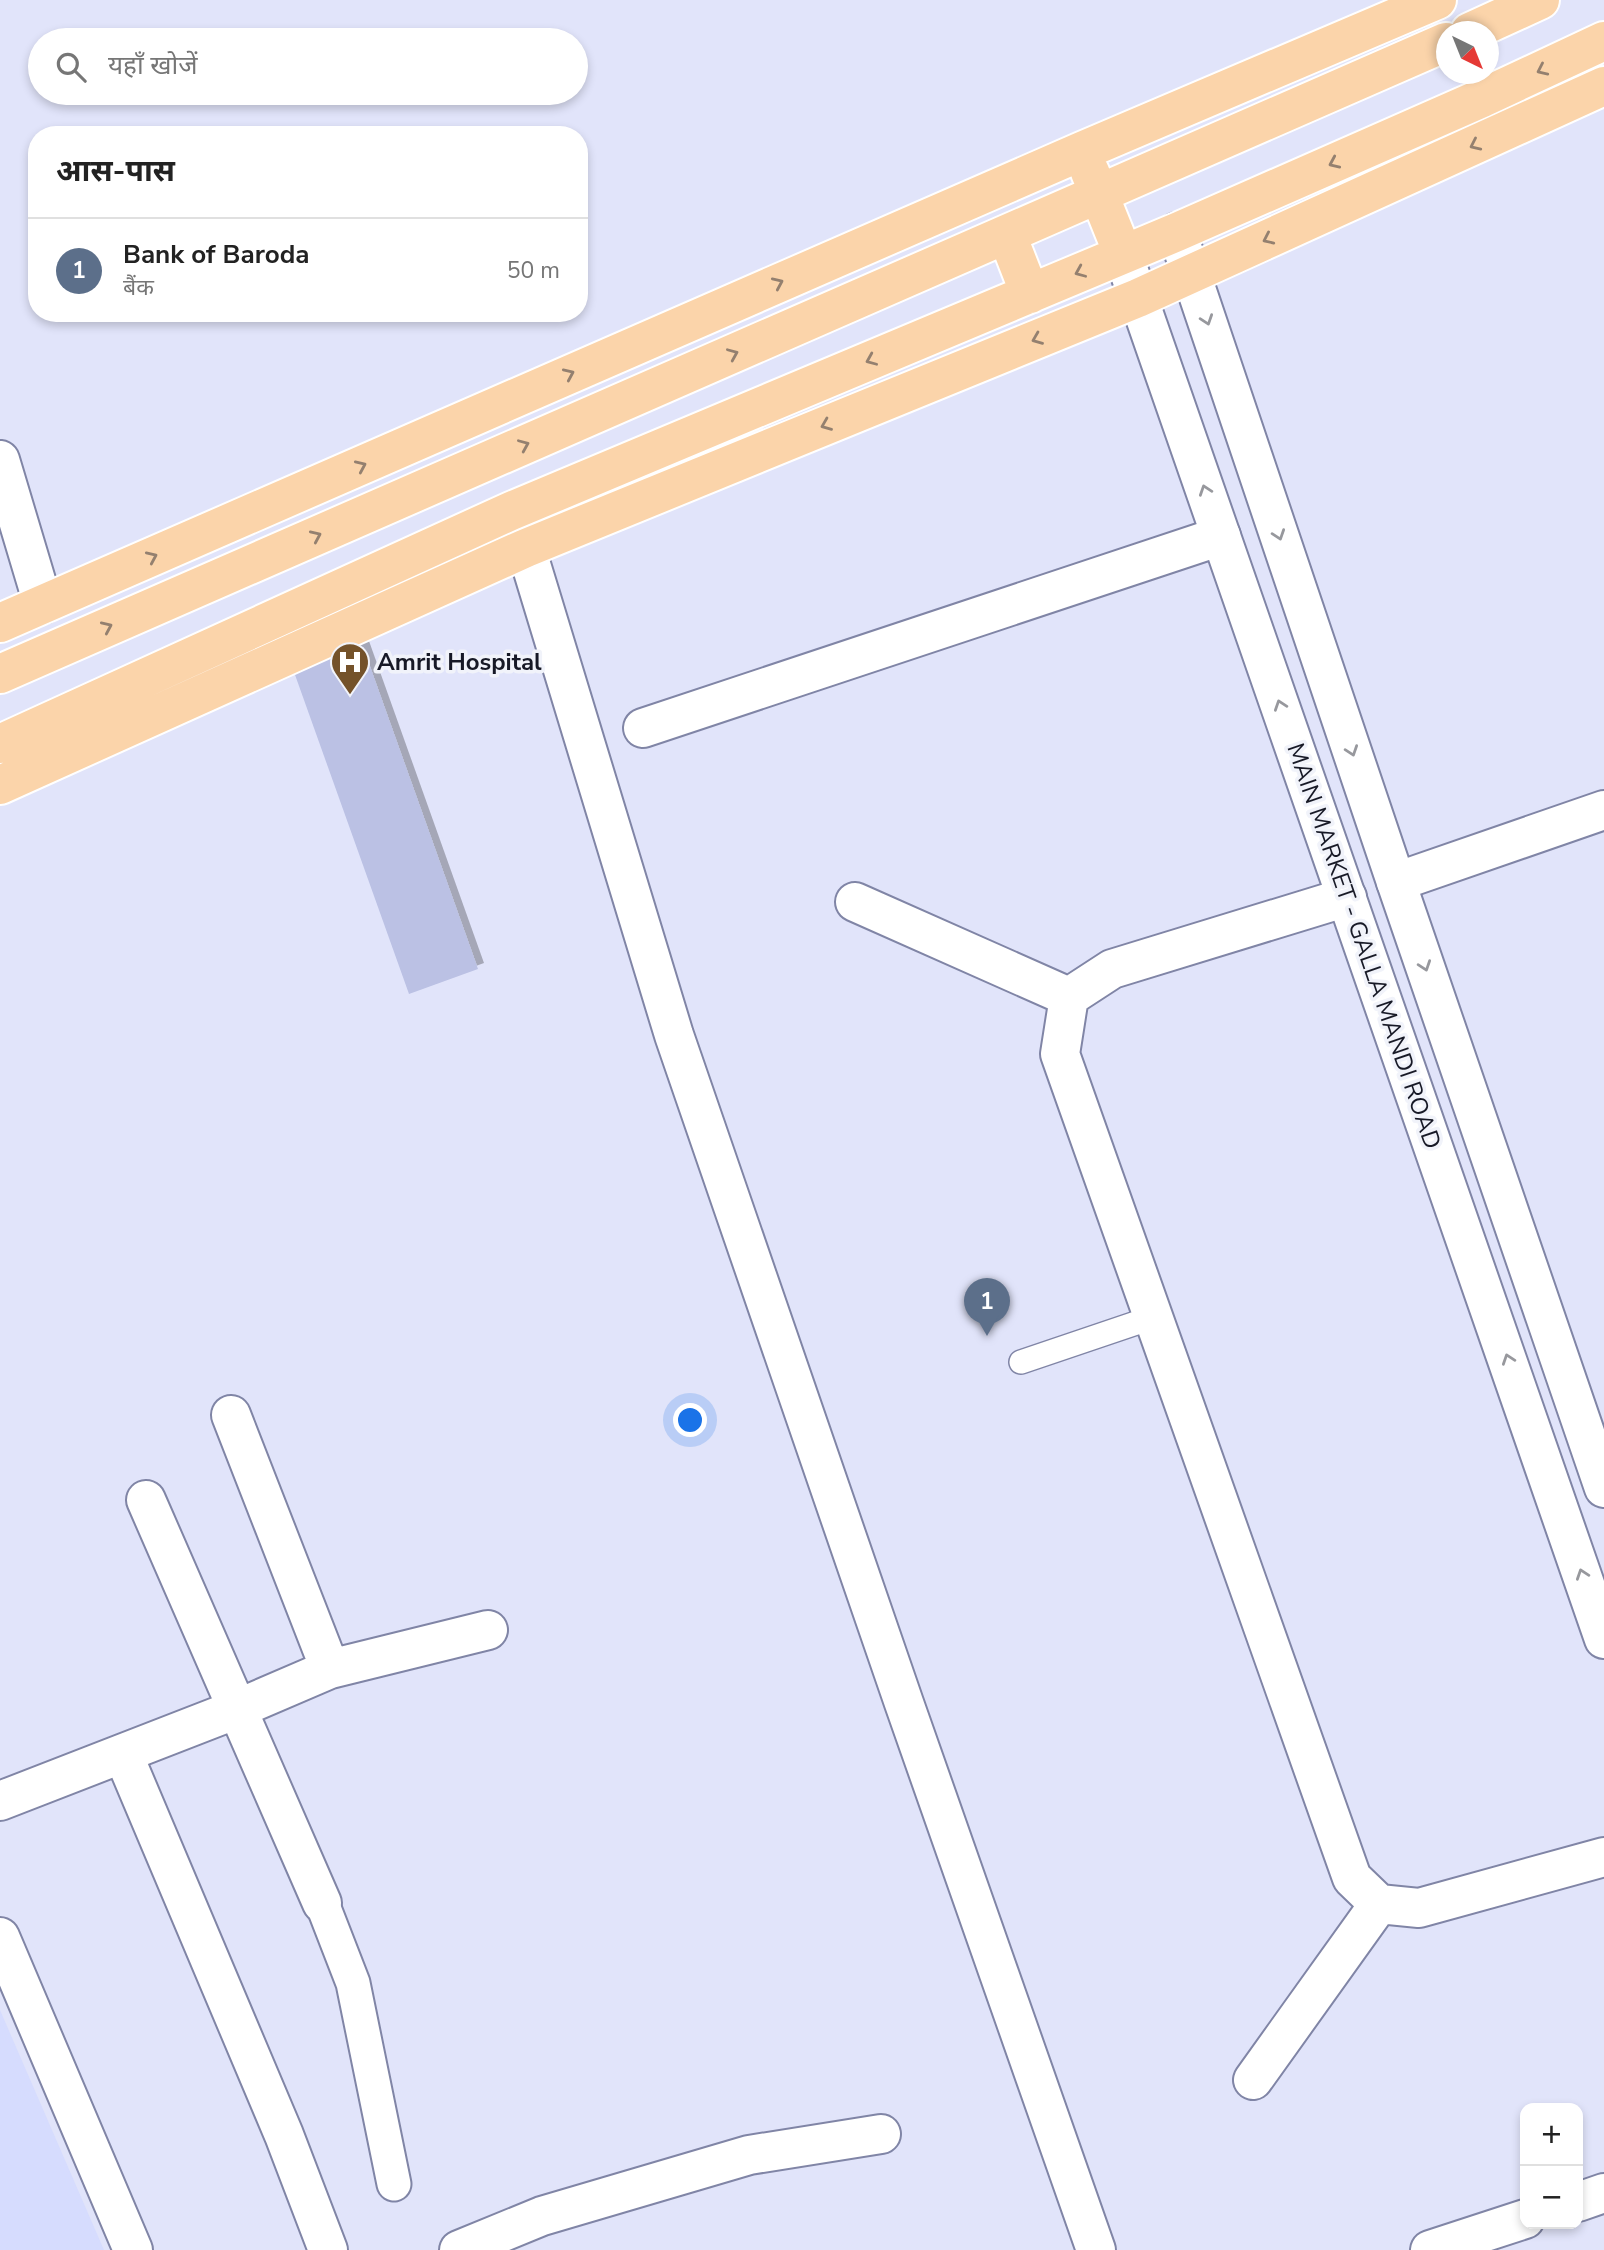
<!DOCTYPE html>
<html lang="hi">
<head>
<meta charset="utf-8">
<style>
	body { margin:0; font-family:"Nunito Sans","Noto Sans Devanagari",sans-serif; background:#f2f2f2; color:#222 }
	.controls { position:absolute; right:21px; bottom:21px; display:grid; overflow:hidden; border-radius:14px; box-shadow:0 4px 10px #0003 }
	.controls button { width:63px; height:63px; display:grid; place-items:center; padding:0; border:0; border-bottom:2px solid #e0e0e0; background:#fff; color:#222; font:35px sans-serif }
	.compass { position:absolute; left:1436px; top:21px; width:63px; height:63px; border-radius:50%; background:#fff; box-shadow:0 4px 10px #0003; rotate:137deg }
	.you { position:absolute; left:691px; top:1421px; width:24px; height:24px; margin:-18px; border:5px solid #fff; border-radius:50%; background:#1a73e8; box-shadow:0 0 0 10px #1a73e833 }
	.badge { display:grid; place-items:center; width:46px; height:46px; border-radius:50%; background:#2563eb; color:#fff; font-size:23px; font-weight:700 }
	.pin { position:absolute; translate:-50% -58px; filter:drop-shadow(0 2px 4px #0008) }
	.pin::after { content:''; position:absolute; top:37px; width:24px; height:21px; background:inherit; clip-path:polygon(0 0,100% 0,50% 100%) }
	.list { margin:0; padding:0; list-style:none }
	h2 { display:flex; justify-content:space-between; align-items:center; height:91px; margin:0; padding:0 28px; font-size:30px }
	h2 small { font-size:23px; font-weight:400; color:#767676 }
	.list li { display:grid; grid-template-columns:46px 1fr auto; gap:21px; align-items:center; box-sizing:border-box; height:105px; padding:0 28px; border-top:2px solid #e0e0e0 }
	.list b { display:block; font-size:26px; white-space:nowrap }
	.list p { margin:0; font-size:23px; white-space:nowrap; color:#767676 }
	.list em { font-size:23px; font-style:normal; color:#767676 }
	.icon { flex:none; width:38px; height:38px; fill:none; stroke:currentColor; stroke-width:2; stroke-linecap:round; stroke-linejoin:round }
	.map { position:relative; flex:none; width:1604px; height:2250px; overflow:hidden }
	.search { position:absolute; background:#fff; box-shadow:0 4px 10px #0003; left:28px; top:28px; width:560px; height:77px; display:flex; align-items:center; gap:18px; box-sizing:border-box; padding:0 24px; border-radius:38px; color:#767676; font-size:26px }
	.panel { position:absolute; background:#fff; box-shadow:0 4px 10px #0003; left:28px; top:126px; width:560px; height:196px; border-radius:28px }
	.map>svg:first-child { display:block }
	.built { fill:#d6dcfe }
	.building { fill:#bbc1e4; filter:url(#shadow) }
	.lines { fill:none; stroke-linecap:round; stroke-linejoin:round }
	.service-casing { stroke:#8085a6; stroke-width:26 }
	.pedestrian-casing { stroke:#8085a6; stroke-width:37 }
	.minor-casing { stroke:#8085a6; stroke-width:42 }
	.tertiary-casing { stroke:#8085a6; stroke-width:42 }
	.trunk-casing { stroke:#fff; stroke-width:42 }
	.service { stroke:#fff; stroke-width:23 }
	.pedestrian { stroke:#fff; stroke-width:33 }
	.minor { stroke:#fff; stroke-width:38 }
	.tertiary { stroke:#fff; stroke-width:38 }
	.trunk { stroke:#fbd4aa; stroke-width:38 }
	.oneway { stroke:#94806f }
	.oneway2 { stroke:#97989d }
	.labels { text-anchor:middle; stroke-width:7; stroke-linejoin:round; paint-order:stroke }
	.poi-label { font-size:24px; font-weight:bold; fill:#171926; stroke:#f1f3fa; text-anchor:start }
	.street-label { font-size:24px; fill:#171926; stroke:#f1f3fa }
</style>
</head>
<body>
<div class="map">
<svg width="1604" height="2250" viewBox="0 0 1604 2250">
	<defs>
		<filter id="shadow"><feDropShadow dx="6" dy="-6" stdDeviation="0" flood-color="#0004"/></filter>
	</defs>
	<rect width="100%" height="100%" fill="#e1e4fa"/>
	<path class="built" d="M0,2010L104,2250H0Z"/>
	<path class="building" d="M363,647L478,969L409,994L294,672Z"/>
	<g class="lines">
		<defs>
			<path id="service" d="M1021,1362L1154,1317"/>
			<path id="pedestrian" d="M322,1903L353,1983L394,2184"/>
			<path id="minor" d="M0,460L43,604
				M526,548L674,1035L904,1703L1096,2250
				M643,728L1221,536
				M1396,882L1604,810
				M1347,897L1112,969L1069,997L1060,1054L1352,1878L1379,1904L1419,1908L1604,1857
				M855,902L1069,997
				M231,1415L330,1669
				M146,1500L322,1903
				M123,1754L284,2135L328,2250
				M0,1801L237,1709L330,1669L488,1630
				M0,1937L133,2250
				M1253,2080L1379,1904
				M1578,2202L1604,2193
				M459,2250L542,2216L749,2155L881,2134
				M1430,2250L1525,2219"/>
			<path id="tertiary" d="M1177,232L1396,882L1604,1488
				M1123,254L1604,1639"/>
			<path id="trunk" d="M1470,32L1540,0
				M1090,172L1123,254
				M1007,235L1030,294
				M0,623L1082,151L1437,0
				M0,674L1446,42
				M0,744L511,511L1177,232L1482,98L1604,41
				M0,785L526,548L1138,298L1604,86"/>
		</defs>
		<use href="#service" class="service-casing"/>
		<use href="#pedestrian" class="pedestrian-casing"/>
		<use href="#minor" class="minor-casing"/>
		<use href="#tertiary" class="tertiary-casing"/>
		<use href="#trunk" class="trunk-casing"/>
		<use href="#service" class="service"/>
		<use href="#pedestrian" class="pedestrian"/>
		<use href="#minor" class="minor"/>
		<use href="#tertiary" class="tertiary"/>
		<use href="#trunk" class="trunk"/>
	</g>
	<defs><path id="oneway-chevron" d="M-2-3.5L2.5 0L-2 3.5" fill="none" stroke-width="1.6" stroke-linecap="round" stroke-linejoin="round" transform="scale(1.75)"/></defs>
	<g class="oneway">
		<use href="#oneway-chevron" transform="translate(1542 70) rotate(155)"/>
		<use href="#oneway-chevron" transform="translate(1475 145) rotate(155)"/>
		<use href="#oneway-chevron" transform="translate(1334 163) rotate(156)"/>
		<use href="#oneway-chevron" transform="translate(1268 239) rotate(155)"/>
		<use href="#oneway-chevron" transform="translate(1080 272) rotate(157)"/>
		<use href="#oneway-chevron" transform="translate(778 283) rotate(-24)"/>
		<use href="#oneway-chevron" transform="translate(1037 339) rotate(158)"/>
		<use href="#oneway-chevron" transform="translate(733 354) rotate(-23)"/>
		<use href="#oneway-chevron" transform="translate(871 360) rotate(157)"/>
		<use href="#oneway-chevron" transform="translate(569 374) rotate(-24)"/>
		<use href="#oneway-chevron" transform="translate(826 425) rotate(158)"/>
		<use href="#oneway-chevron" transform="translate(524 445) rotate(-23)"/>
		<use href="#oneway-chevron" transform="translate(361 466) rotate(-24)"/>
		<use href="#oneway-chevron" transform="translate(316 536) rotate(-24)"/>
		<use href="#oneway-chevron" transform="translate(152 557) rotate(-24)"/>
		<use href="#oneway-chevron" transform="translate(107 627) rotate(-24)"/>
	</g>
	<g class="oneway2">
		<use href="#oneway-chevron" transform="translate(1207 320) rotate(71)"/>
		<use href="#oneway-chevron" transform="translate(1205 490) rotate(-109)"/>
		<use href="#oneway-chevron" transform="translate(1279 535) rotate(71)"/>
		<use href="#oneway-chevron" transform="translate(1280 705) rotate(-109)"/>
		<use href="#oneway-chevron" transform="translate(1352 751) rotate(71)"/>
		<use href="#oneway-chevron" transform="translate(1425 966) rotate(71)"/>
		<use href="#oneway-chevron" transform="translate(1508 1359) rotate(-109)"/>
		<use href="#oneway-chevron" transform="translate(1582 1574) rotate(-109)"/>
	</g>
	<defs>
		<symbol id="hospital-pin" viewBox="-11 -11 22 30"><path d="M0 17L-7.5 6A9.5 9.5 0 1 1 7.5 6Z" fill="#74522a" stroke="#f1f3fa"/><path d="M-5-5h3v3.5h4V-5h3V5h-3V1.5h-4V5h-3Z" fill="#fff"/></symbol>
	</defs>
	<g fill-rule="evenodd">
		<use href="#hospital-pin" x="328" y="640" width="44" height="60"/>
	</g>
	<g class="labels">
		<g class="poi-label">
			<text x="377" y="670">Amrit Hospital</text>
		</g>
		<g class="street-label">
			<text transform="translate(1364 946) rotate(71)" y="8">MAIN MARKET - GALLA MANDI ROAD</text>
		</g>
	</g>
</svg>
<div class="controls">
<button>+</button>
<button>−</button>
</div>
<svg class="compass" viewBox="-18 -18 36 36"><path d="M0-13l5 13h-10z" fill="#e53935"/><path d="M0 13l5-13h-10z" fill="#767676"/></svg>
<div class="you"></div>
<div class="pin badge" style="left:987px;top:1336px;background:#5c6f8a">1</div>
<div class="search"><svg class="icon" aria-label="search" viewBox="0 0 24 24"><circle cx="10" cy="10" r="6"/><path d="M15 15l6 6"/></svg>यहाँ खोजें</div>
<section class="panel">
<h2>आस-पास<small></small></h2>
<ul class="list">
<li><span class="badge" style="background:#5c6f8a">1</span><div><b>Bank of Baroda</b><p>बैंक</p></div><em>50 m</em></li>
</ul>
</section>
</div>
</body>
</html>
